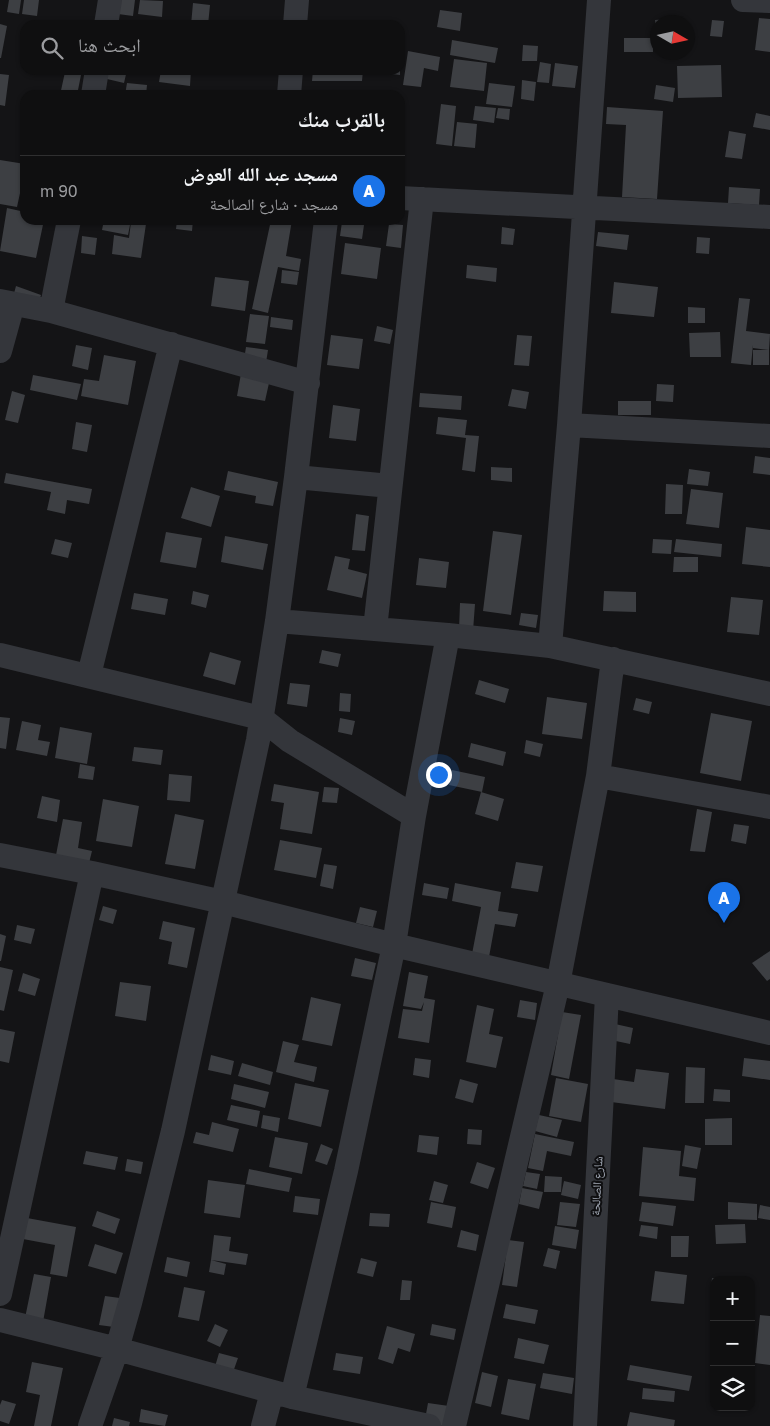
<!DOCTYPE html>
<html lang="ar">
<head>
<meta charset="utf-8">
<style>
	body { margin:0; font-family:"Golos Text","Noto Naskh Arabic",sans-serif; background:#181819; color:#f1f3f6; direction:rtl }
	.controls { position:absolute; right:15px; bottom:15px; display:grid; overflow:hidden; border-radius:10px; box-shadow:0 1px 4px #0004 }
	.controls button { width:45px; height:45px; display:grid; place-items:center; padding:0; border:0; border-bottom:1px solid #2f2f30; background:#0f0f10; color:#f1f3f6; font:25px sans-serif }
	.compass { position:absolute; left:650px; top:15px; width:45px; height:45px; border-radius:50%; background:#0f0f10; box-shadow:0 1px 4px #0004; rotate:99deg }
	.you { position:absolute; left:438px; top:774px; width:18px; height:18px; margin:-12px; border:4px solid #fff; border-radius:50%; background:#1a73e8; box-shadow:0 0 0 8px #1a73e833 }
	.badge { display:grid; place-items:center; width:32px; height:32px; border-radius:50%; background:#1a73e8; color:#fff; font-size:16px; font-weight:700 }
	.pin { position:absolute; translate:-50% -41px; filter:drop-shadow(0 1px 2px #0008) }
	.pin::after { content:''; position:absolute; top:26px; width:18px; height:15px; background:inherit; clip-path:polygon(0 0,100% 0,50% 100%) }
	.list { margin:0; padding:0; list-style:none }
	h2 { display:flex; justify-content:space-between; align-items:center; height:65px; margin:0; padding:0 20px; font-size:21px }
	h2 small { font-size:16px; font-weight:400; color:#9b9c9f }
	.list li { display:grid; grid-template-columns:32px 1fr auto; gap:15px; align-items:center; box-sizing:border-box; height:70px; padding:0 20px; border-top:1px solid #2f2f30 }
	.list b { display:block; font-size:19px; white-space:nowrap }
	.list p { margin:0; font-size:16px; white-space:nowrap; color:#9b9c9f }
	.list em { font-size:16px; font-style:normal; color:#9b9c9f }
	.icon { flex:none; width:28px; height:28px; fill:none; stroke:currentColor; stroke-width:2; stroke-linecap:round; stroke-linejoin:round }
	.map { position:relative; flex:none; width:770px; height:1426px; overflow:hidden; direction:ltr }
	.search { position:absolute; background:#0f0f10; box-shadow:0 1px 4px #0004; left:20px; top:20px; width:385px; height:55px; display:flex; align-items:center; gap:12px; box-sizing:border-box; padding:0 18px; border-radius:15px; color:#9b9c9f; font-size:19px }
	.panel { position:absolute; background:#0f0f10; box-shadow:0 1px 4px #0004; left:20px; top:90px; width:385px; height:135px; border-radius:15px; direction:rtl }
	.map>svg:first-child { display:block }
	.building { fill:#3d3f43 }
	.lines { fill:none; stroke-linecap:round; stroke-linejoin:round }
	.minor { stroke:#34363b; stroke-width:24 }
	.labels { text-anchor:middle; stroke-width:4; stroke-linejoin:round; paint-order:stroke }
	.street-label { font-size:12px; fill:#a4abb7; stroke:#0f0f11 }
</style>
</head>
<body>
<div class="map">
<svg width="770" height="1426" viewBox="0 0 770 1426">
	<rect width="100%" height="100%" fill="#141416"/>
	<path class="building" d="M9,0H21L19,14L7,12Z
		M24,0H39L37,16L22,14Z
		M120,0H135L133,16L118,14Z
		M140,0L163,1L162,17L138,14Z
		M193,3L210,5L208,25H191Z
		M440,10L462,13L460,31L437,27Z
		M678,18V22H658V30H656L655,20Z
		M759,18L770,19V52L755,50Z
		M712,20L724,21L722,37L710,36Z
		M313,21H367V25H313Z
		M0,24L7,26L1,58H0Z
		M624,38H653V52H624Z
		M452,40L498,48L495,63L450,55Z
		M523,45L538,46L537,61H522Z
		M408,51L440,57L438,71L424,68L421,87L403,85Z
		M454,59L487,63L484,91L450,87Z
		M540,62L551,64L549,83L537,82Z
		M555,63L578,66L575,88L552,86Z
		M721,65L722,97L678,98L677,66Z
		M109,70H127L124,83L107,79Z
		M161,70H191L190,86L159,82Z
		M313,70H363L362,81H312Z
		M375,70H400V75L375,72Z
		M65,72L81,75L77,95H60Z
		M0,74L9,75L5,106L0,105Z
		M522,80L536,82L534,101L521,99Z
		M127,83L147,85L146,95H125Z
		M489,83L515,86L512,107L486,104Z
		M656,85L675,88L673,102L654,99Z
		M441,104L456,106L452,146L436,144Z
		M475,106L496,108L494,123L473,120Z
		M607,107L663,111L657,199L622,197L626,125L606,124Z
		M498,108L510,109L509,120L496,118Z
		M756,113L770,116V130L753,127Z
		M457,122L477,124L475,148L454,146Z
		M729,131L746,134L742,159L725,157Z
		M0,160L25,164V184H22L17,207L0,204Z
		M729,187L760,189L759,205L728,203Z
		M7,208L25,212V220H44L36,258L0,251Z
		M104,220H131L128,235L102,230Z
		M177,220H193L192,231L176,229Z
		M271,220H292L286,256L301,259L299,271L278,267L268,313L252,309Z
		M131,222L146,224L141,258L112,254L114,235L129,238Z
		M342,222L364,225L362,239L340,236Z
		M389,224L403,225L401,248L386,246Z
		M502,227L515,229L513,245L501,244Z
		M598,232L629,235L627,250L596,246Z
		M82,236L97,238L95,255L81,253Z
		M697,237L710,238L709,254L696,253Z
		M345,243L381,248L377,279L341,274Z
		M467,265L497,268L496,282L466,278Z
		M282,270L299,272L297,285L281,283Z
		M215,277L249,281L245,311L211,306Z
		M614,282L658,287L654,317L611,313Z
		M16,286L41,295L37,306L13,297Z
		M739,298L750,299L746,331L770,334L769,350L753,348V345L751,365L731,363Z
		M688,307L705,308V323H688Z
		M250,314L269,316L265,344L246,342Z
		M271,317L293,320L292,330L270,327Z
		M377,326L393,330L390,344L374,341Z
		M720,332L721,357H690L689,333Z
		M331,335L363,339L359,369L327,365Z
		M517,335L532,336L529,366L514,365Z
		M76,345L92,348L88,370L72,366Z
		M246,347L268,350L265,369L243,366Z
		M753,350H769V365H753Z
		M104,355L136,361L128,405L81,396L84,379L99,381Z
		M242,368L271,374L265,401L237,396Z
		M33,375L81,384L77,400L30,390Z
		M657,384L674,385L673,402L656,401Z
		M512,389L529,392L526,409L508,406Z
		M12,391L25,395L18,423L5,420Z
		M420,393L462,396L461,410L419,407Z
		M618,401H651V415H618Z
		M333,405L360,409L356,441L329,438Z
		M438,417L467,420L465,435L479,436L475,472L462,470L466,438L436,434Z
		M76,422L92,425L87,452L72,449Z
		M755,456L770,458V475L753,473Z
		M491,467L512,468V482L491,480Z
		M689,469L710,472L708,486L687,484Z
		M228,471L278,482L273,506L255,503L256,496L224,490Z
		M6,473L92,489L89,504L67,500L65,514L47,510L51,492L4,483Z
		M666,484L683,485L682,514H665Z
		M191,487L220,496L211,527L181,518Z
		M691,489L723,493L719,528L686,524Z
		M356,514L369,516L365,551L352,550Z
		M746,527L770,530V567L742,564Z
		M493,531L522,535L511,615L483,611Z
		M166,532L202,538L196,568L160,562Z
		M225,536L268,544L263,570L221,562Z
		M55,539L72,543L68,558L51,554Z
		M653,539L672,540L671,554L652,553Z
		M676,539L722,544L721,557L674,552Z
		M335,556L350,559L348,569L367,574L362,598L327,590Z
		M674,557H698V572H673Z
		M419,558L449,562L446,588L416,585Z
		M193,591L209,595L206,608L191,604Z
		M604,591L636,592V612L603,611Z
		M134,593L168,599L165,615L131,609Z
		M731,597L763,600L759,635L727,632Z
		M460,603L475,604L473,631L459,630Z
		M521,613L538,615L536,628L519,625Z
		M322,650L341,654L338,667L319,663Z
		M210,652L241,661L235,685L203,676Z
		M479,680L509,689L505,703L475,694Z
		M290,683L310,685L307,707L287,704Z
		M340,693L351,694L350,712L339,711Z
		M547,697L587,703L582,739L542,734Z
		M636,698L652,702L649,714L633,710Z
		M711,713L752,721L741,781L700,773Z
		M0,717L10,718L6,749L0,748Z
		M340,718L355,721L352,735L338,732Z
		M22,721L41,725L38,740L50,742L47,756L16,750Z
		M60,727L92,733L87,764L55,758Z
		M526,740L543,744L540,757L524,753Z
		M471,743L506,752L503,766L468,757Z
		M134,747L163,750L161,765L132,761Z
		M80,764L95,767L93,780L78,778Z
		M452,770L485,777L482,792L449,785Z
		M169,774L192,776L190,802L167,800Z
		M274,784L319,792L312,834L280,829L284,803L271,801Z
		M324,787L339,788L337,803L322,802Z
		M481,792L504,799L498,821L475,814Z
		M42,796L60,800L57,822L37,818Z
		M103,799L139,806L132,847L96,841Z
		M697,809L712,812L705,852L690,851Z
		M175,814L204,820L195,869L165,864Z
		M63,819L82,822L78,848L92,851L89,863L56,855Z
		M734,824L749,826L746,844L731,841Z
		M280,840L322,848L316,878L274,870Z
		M516,862L543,866L538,892L511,888Z
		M324,864L337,866L333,889L320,886Z
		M424,883L449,888L447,899L422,895Z
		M455,883L501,892L498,911L518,914L515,927L495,924L489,957L472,954L481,907L452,901Z
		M103,906L117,910L113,924L99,920Z
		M360,907L377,911L373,927L356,923Z
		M163,921L195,928L187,968L168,964L172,942L159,939Z
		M17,925L35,929L31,944L14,940Z
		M0,934L6,936L1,961H0Z
		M770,951V979L767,981L752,963Z
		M355,958L376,963L372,980L351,976Z
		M0,967L13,970L4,1011L0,1010Z
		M409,972L428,976L424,998L435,1000L429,1043L398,1038L403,1009L422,1011L424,1002L421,1009L403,1006Z
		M23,973L40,979L35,996L18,991Z
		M120,982L151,986L146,1021L115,1016Z
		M311,997L341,1004L332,1046L302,1040Z
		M520,1000L537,1003L535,1020L517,1017Z
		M477,1005L494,1009L489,1034L503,1037L496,1068L466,1062Z
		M562,1012L581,1015L569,1079L551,1075Z
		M615,1024L633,1028L630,1044L611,1040Z
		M0,1029L15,1032L9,1063L0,1061Z
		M283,1041L299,1045L294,1062L317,1067L314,1082L276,1072Z
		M211,1055L234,1061L231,1075L208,1070Z
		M415,1058L431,1060L429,1078L413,1075Z
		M744,1058L770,1061V1080L742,1076Z
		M242,1063L273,1072L270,1085L238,1076Z
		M686,1067L705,1068L704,1103H685Z
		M636,1069L669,1073L665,1109L611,1102L613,1079L634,1082Z
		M556,1078L588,1084L581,1122L549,1116Z
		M460,1079L478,1084L473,1103L455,1098Z
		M295,1083L329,1090L321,1127L288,1119Z
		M234,1084L269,1092L265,1108L231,1099Z
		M714,1089L730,1090V1102L713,1101Z
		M231,1105L260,1111L257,1127L227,1120Z
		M263,1115L280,1118L278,1132L261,1128Z
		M539,1115L562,1120L557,1137L535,1131Z
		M732,1118V1145H705V1119Z
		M212,1122L239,1129L233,1152L193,1143L196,1132L209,1135Z
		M468,1129L482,1130L481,1145L467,1144Z
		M535,1134L574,1142L571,1156L547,1151L543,1171L528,1168Z
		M419,1135L439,1137L437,1155L417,1152Z
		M275,1137L308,1143L302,1174L269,1167Z
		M321,1144L333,1149L327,1165L315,1161Z
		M685,1145L701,1148L697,1169L682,1166Z
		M643,1147L681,1151L679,1176L696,1178L694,1201L639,1196Z
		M86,1151L118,1157L115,1170L83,1164Z
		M127,1159L143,1162L141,1174L125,1171Z
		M477,1162L495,1168L488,1189L470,1183Z
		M249,1169L292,1178L289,1192L246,1184Z
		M526,1172L540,1174L537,1189L523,1186Z
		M545,1176L562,1177L561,1192H544Z
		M208,1180L245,1185L240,1218L204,1213Z
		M434,1181L448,1185L443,1203L429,1200Z
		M564,1181L581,1185L578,1199L561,1195Z
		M522,1188L543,1192L539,1209L519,1204Z
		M295,1196L320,1199L318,1215L293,1212Z
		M431,1202L456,1207L452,1228L427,1223Z
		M560,1202L580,1204L576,1227L557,1225Z
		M642,1202L676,1206L673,1226L639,1221Z
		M728,1202L757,1204V1220L728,1219Z
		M760,1205L770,1207V1220L758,1218Z
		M97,1211L120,1219L115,1234L92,1226Z
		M370,1213L390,1214L389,1227L369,1226Z
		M27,1218L76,1227L67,1277L50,1274L55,1245L23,1239Z
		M745,1224L746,1243L716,1244L715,1225Z
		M641,1225L658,1227L657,1239L639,1236Z
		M555,1226L579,1230L576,1249L552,1245Z
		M461,1230L479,1235L476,1251L457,1247Z
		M214,1235L231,1237L229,1251L248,1254L246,1265L211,1260Z
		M671,1236H689L688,1257H671Z
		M508,1240L524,1242L517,1287L502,1285Z
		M95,1244L123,1253L116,1274L88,1266Z
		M548,1248L560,1251L556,1269L543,1266Z
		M167,1257L190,1262L187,1277L164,1272Z
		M361,1258L377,1262L373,1277L357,1273Z
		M211,1260L226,1264L224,1275L209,1272Z
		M655,1271L687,1275L684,1304L651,1301Z
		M34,1274L51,1277L43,1322L25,1318Z
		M712,1278L718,1279L714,1280V1297H710Z
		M402,1280L412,1281L410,1300H400Z
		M184,1287L205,1291L199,1321L178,1317Z
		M105,1296L120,1298L114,1327L99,1325Z
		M506,1304L538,1310L535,1324L503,1318Z
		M760,1315L770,1316V1365L755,1363Z
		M215,1324L228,1330L220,1347L207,1341Z
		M432,1324L456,1329L454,1340L430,1335Z
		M387,1326L415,1334L410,1352L398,1348L393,1364L378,1359Z
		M518,1338L549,1345L544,1364L514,1358Z
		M219,1353L238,1358L232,1375L214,1370Z
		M336,1353L363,1357L360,1374L333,1370Z
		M32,1362L63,1368L51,1426H34L40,1395L26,1392Z
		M630,1365L692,1376L689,1391L627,1380Z
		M482,1372L498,1376L491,1407L475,1403Z
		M543,1373L574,1378L572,1394L540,1388Z
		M508,1379L536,1384L529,1420L501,1414Z
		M643,1388L675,1391L674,1402L642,1399Z
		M2,1400L16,1404L9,1424L0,1421V1405Z
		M428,1403L449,1406L446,1426L424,1425Z
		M141,1409L168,1415L165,1426L139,1422Z
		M630,1412L675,1420L674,1426H627Z
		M114,1418L130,1422L129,1426H112Z"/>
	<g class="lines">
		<path class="minor" d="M743,0L770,1
			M106,25L110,0
			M295,25L297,0
			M93,95L97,70
			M289,95L291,70
			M400,198L770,217
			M0,301L51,311L308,383
			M51,311L69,220
			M0,351L13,304
			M569,425L770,436
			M296,477L390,486
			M277,621L448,635L550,646L770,694
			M375,629L422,199
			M550,646L569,425L599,0
			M0,655L261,718L290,741L414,816
			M89,675L171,344
			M598,776L770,807
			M0,855L92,873L223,902L394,945L607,995L585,1426
			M607,995L770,1033
			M0,1294L92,873
			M0,1320L117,1349L292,1397L429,1426
			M292,1397L346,1171L394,945L414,816L448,635
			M90,1426L117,1349L130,1303L173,1131L258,740L277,621L296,477L326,220
			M263,1426L272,1392
			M454,1426L558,984L598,776L613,659"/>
	</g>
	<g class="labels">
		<g class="street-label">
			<text transform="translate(597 1186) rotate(-87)" y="4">شارع الصالحة</text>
		</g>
	</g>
</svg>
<div class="controls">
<button>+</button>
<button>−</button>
<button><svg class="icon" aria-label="layers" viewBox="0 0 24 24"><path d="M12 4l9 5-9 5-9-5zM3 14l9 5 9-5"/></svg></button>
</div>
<svg class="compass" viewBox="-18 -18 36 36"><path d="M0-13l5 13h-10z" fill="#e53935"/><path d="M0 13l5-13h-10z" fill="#9b9c9f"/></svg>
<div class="you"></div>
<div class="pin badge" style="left:724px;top:923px">A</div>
<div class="search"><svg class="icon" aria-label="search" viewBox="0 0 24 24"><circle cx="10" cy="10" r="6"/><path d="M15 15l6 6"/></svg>ابحث هنا</div>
<section class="panel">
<h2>بالقرب منك<small></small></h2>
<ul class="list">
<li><span class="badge">A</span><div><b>مسجد عبد الله العوض</b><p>مسجد · شارع الصالحة</p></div><em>90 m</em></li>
</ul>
</section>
</div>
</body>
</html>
